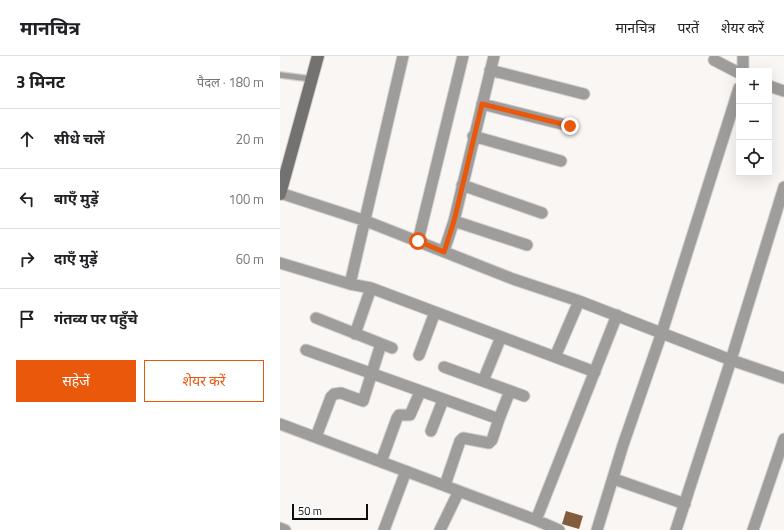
<!DOCTYPE html>
<html lang="hi">
<head>
<meta charset="utf-8">
<style>
	body { margin:0; font-family:"Titillium Web","Noto Sans Devanagari",sans-serif; background:#f2f2f2; color:#202124 }
	.controls { position:absolute; right:12px; top:12px; display:grid; overflow:hidden; border-radius:0px; box-shadow:0 4px 16px #0002 }
	.controls button { width:36px; height:36px; display:grid; place-items:center; padding:0; border:0; border-bottom:1px solid #e0e0e0; background:#fff; color:#202124; font:20px sans-serif }
	.scale { position:absolute; left:12px; bottom:10px; width:76px; box-sizing:border-box; padding-left:4px; border:2px solid #0e0d0c; border-top:0; font-size:11px; line-height:14px; white-space:nowrap; color:#0e0d0c; -webkit-text-stroke:3px #fff; paint-order:stroke }
	.stop { position:absolute; width:12px; height:12px; margin:-9px; border:3px solid #ea580c; border-radius:50%; background:#fff }
	.stop.end { background:#ea580c; border-color:#fff; box-shadow:0 1px 4px #0008 }
	.list { margin:0; padding:0; list-style:none }
	h2 { display:flex; justify-content:space-between; align-items:center; height:52px; margin:0; padding:0 16px; font-size:17px }
	h2 small { font-size:13px; font-weight:400; color:#757577 }
	.list li { display:grid; grid-template-columns:26px 1fr auto; gap:12px; align-items:center; box-sizing:border-box; height:60px; padding:0 16px; border-top:1px solid #e0e0e0 }
	.list b { display:block; font-size:15px; white-space:nowrap }
	.list em { font-size:13px; font-style:normal; color:#757577 }
	.actions { display:flex; gap:8px; padding:12px 16px }
	.actions a { flex:1; padding:9px 0; border:1px solid #ea580c; border-radius:0px; text-align:center; font-size:14px; color:#ea580c }
	.actions .main { background:#ea580c; color:#fff }
	.icon { flex:none; width:22px; height:22px; fill:none; stroke:currentColor; stroke-width:2; stroke-linecap:round; stroke-linejoin:round }
	.map { position:relative; flex:none; width:504px; height:474px; overflow:hidden }
	header { display:flex; align-items:center; gap:24px; box-sizing:border-box; height:56px; padding:0 20px; background:#fff; border-bottom:1px solid #e0e0e0 }
	header strong { font-size:19px }
	nav { display:flex; gap:22px; margin-inline-start:auto; font-size:14px }
	main { display:flex }
	aside { flex:1; background:#fff }
	.map>svg:first-child { display:block }
	.building { fill:#835c3b }
	.lines { fill:none; stroke-linecap:round; stroke-linejoin:round }
	.lane-casing { stroke:#d3d1cf; stroke-width:8 }
	.street-casing { stroke:#d3d1cf; stroke-width:13 }
	.secondary-casing { stroke:#d3d1cf; stroke-width:14 }
	.lane { stroke:#9e9d9c; stroke-width:5.5 }
	.street { stroke:#9e9d9c; stroke-width:11 }
	.secondary { stroke:#747271; stroke-width:12 }
	.route { stroke:#ea580c; stroke-width:5 }
</style>
</head>
<body>
<header>
<strong>मानचित्र</strong>
<nav><a>मानचित्र</a><a>परतें</a><a>शेयर करें</a></nav>
</header>
<main>
<aside>
<h2>3 मिनट<small>पैदल · 180 m</small></h2>
<ul class="list">
<li><svg class="icon" aria-label="ahead" viewBox="0 0 24 24"><path d="M12 20V5M6 11l6-6 6 6"/></svg><div><b>सीधे चलें</b></div><em>20 m</em></li>
<li><svg class="icon" aria-label="left" viewBox="0 0 24 24"><path d="M17 20v-9H6M10 6l-5 5 5 5"/></svg><div><b>बाएँ मुड़ें</b></div><em>100 m</em></li>
<li><svg class="icon" aria-label="right" viewBox="0 0 24 24"><path d="M7 20v-9h11M14 6l5 5-5 5"/></svg><div><b>दाएँ मुड़ें</b></div><em>60 m</em></li>
<li><svg class="icon" aria-label="arrive" viewBox="0 0 24 24"><path d="M6 21V4h12l-3 4 3 4H6"/></svg><div><b>गंतव्य पर पहुँचे</b></div></li>
</ul>
<div class="actions"><a class="main">सहेजें</a><a>शेयर करें</a></div>
</aside>
<div class="map">
<svg width="504" height="474" viewBox="0 0 504 474">
	<rect width="100%" height="100%" fill="#f9f6f4"/>
	<path class="building" d="M286,455L303,460L299,473L282,468Z"/>
	<g class="lines">
		<defs>
			<path id="lane" d="M0,19L32,23"/>
			<path id="street" d="M463,0V15
				M434,4L459,17
				M210,14L304,38
				M489,30L504,35
				M202,48L290,70
				M193,80L281,105
				M182,129L262,157
				M0,137L86,165L233,223L299,245L451,304L504,322
				M174,165L247,189
				M138,185L183,0
				M164,195L174,165L214,0
				M0,207L70,228L91,232L315,316
				M70,228L123,0
				M36,262L112,292
				M75,278L91,232
				M26,294L219,363L230,335
				M139,299L155,256
				M275,301L299,245
				M164,311L244,340
				M203,325L221,281
				M0,368L256,464L279,474
				M151,375L163,344
				M36,381L51,341L54,338L61,337L83,345L101,288
				M101,406L117,362L119,359H130L140,336
				M334,423L405,448
				M165,429L180,385L183,382L209,387L212,384L219,363
				M256,464L337,259
				M0,472L5,474
				M104,474L126,415
				M160,474L179,435
				M317,474L343,389L382,276L459,32
				M396,474L451,304L504,131
				M473,474L504,383"/>
			<path id="secondary" d="M0,138L38,0"/>
		</defs>
		<use href="#lane" class="lane-casing"/>
		<use href="#street" class="street-casing"/>
		<use href="#secondary" class="secondary-casing"/>
		<use href="#lane" class="lane"/>
		<use href="#street" class="street"/>
		<use href="#secondary" class="secondary"/>
	</g>
	<g class="lines">
		<path class="route" d="M138,185L164,196L174,165L202,48L290,70"/>
	</g>
</svg>
<div class="controls">
<button>+</button>
<button>−</button>
<button><svg class="icon" aria-label="locate" viewBox="0 0 24 24"><circle cx="12" cy="12" r="6"/><path d="M12 2v4M12 18v4M2 12h4M18 12h4"/></svg></button>
</div>
<div class="scale">50 m</div>
<div class="stop" style="left:138px;top:185px"></div>
<div class="stop end" style="left:290px;top:70px"></div>
</div>
</main>
</body>
</html>
